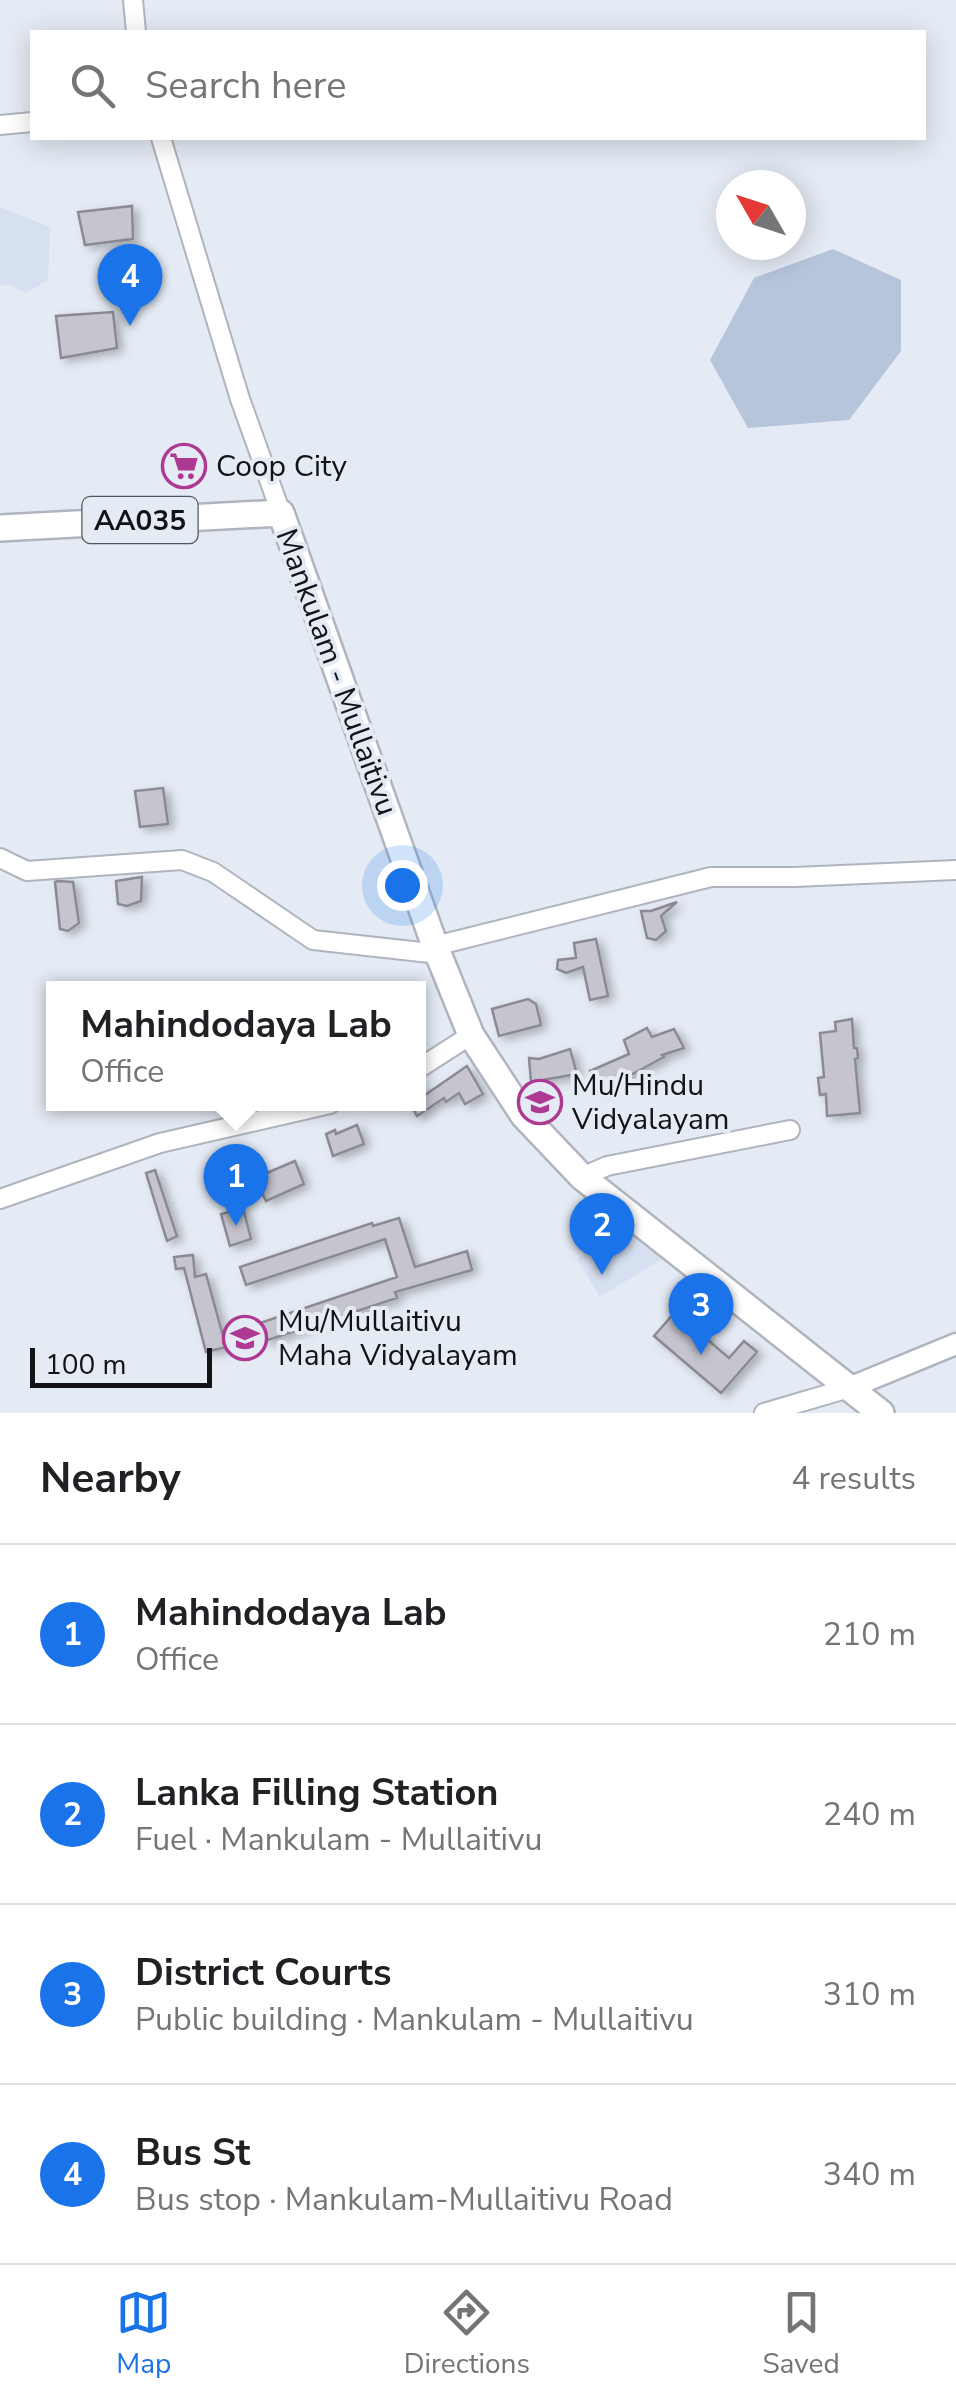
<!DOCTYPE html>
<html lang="en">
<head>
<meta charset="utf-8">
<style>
	body { margin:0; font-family:"Nunito Sans",sans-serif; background:#f6f6f6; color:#202124 }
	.compass { position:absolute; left:716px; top:170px; width:90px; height:90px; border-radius:50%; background:#fff; box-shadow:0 5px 25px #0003; rotate:309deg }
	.scale { position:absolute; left:30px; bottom:25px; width:182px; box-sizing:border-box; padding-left:10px; border:5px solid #111316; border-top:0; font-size:28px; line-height:35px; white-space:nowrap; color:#111316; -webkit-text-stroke:8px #e5ebf5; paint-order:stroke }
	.you { position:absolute; left:402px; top:885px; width:35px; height:35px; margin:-25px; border:8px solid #fff; border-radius:50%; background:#1a73e8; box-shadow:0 0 0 15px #1a73e833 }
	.badge { display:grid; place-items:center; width:65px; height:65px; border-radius:50%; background:#1a73e8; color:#fff; font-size:32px; font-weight:700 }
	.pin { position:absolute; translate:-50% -82px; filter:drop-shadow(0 2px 5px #0008) }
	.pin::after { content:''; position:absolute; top:52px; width:35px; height:30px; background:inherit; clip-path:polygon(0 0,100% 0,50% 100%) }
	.popup { position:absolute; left:46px; top:981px; width:380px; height:130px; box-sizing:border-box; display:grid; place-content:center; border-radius:0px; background:#fff; filter:drop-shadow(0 2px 8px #0005); font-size:32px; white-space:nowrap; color:#757577 }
	.popup b { font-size:38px; color:#202124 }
	.popup::after { content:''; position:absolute; left:50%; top:100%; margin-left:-20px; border:20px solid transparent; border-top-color:#fff }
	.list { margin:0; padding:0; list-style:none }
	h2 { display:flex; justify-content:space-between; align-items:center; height:130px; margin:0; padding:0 40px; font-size:42px }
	h2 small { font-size:32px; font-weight:400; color:#757577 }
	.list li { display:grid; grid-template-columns:65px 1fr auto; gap:30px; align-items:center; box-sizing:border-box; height:180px; padding:0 40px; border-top:2px solid #e0e0e0 }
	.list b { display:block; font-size:38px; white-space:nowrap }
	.list p { margin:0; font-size:32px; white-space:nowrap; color:#757577 }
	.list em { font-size:32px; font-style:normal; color:#757577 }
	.icon { flex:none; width:55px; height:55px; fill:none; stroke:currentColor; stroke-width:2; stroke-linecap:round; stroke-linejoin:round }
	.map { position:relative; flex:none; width:956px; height:1413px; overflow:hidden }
	.search { position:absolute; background:#fff; box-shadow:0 5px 25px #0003; left:30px; right:30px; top:30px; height:110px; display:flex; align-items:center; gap:25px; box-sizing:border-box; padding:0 35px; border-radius:0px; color:#757577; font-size:38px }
	.sheet { height:850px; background:#fff }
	nav { display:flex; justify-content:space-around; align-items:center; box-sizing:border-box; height:140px; border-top:2px solid #e0e0e0; background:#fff; font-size:28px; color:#757577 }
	nav a { display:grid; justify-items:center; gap:5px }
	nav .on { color:#1a73e8 }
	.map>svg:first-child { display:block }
	.built { fill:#d7e0f1 }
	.green { fill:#b6c4dc }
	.building { fill:#c6c5cf; stroke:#8b8a94; stroke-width:2.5; filter:url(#shadow) }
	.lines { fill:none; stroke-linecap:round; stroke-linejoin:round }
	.minor-casing { stroke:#afb4be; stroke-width:22 }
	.major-casing { stroke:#afb4be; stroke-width:25 }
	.highway-casing { stroke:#afb4be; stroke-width:30 }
	.minor { stroke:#fff; stroke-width:18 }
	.major { stroke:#fff; stroke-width:20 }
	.highway { stroke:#fff; stroke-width:25 }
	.labels { text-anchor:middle; stroke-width:8; stroke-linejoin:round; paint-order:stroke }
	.shield { fill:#e5ebf5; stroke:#515459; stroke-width:2.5 }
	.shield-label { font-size:28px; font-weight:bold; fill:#111316 }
	.poi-label { font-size:30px; fill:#111316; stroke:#e5ebf5; text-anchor:start }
	.street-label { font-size:30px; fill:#111316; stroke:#e5ebf5 }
</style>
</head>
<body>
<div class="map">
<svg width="956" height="1413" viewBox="0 0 956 1413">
	<defs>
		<filter id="shadow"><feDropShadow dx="5.5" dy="3.5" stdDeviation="5" flood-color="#0004"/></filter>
	</defs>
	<rect width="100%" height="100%" fill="#e5ebf5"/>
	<path class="built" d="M0,207L50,227L48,280L26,293L6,284L0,286Z
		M623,1230L662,1259L600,1297L577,1259Z"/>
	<path class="green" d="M833,249L901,280V351L849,420L748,428L710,360L754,278Z"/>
	<path class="building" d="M132,206L133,239L85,245L78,212Z
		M113,312L117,348L61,358L56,316Z
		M163,788L168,824L140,827L135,791Z
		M142,877L141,901L127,906L118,904L116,881Z
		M57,881L73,882L79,923L68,931L60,929L55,882Z
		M677,902L661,916L666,931L656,940L647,938L641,911H651Z
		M596,939L608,996L590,1000L583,967L566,973L557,969L558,960L576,958L574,943Z
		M528,999L536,1004L541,1025L499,1036L492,1009Z
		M852,1019L854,1048H857L858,1058L855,1059L860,1113L827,1116L826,1094L820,1095L818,1078L824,1077L820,1033L836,1031L835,1022Z
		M647,1028L652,1037L674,1029L684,1048L662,1055L664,1057L603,1090L595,1083L590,1071L629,1054L624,1040Z
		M570,1049L577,1074L531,1082L529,1058L539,1059Z
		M467,1066L483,1094L465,1104L459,1093L446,1102L444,1098L417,1116L410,1104H418V1085L425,1095Z
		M357,1125L364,1144L333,1156L326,1134L335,1130L336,1134Z
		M295,1161L304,1184L266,1201L255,1178Z
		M155,1170L177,1236L167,1241L146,1173Z
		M243,1208L251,1239L230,1246L221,1214Z
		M399,1218L415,1267L467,1251L472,1270L395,1292L397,1298L265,1341L260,1323L397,1277L385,1239L246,1285L240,1267L372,1223L373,1226Z
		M193,1255L195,1277L206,1274L226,1347L206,1352L184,1268L176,1269L174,1257Z
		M675,1312L729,1358L744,1341L757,1352L721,1393L654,1336Z"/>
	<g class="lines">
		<defs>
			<path id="minor" d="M133,0L136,32
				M0,125L32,122
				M161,138L240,399L281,513
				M0,858L27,871L182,860L213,872L313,940L439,954
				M435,946L711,877H795L956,870
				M418,1069L471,1035
				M582,1177L607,1166L790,1130
				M0,1199L160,1143L330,1104
				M764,1413L849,1388"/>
			<path id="major" d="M849,1388L956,1344"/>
			<path id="highway" d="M0,528L281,513L435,946L471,1035L524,1116L582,1177L881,1413"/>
		</defs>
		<use href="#minor" class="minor-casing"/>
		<use href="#major" class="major-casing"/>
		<use href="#highway" class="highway-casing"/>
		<use href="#minor" class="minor"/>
		<use href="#major" class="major"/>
		<use href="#highway" class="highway"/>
	</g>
	<defs>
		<symbol id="supermarket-ring" viewBox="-11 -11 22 22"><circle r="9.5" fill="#e5ebf5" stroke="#ae3992" stroke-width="1.5"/><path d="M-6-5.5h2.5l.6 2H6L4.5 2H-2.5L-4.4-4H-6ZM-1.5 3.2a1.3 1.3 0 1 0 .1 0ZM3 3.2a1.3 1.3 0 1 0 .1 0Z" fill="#ae3992"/></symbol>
		<symbol id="school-ring" viewBox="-11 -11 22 22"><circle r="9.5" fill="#e5ebf5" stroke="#ae3992" stroke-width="1.5"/><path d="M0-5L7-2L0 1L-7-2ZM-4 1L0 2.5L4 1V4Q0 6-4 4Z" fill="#ae3992"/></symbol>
	</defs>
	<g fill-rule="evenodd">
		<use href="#supermarket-ring" x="159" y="441" width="50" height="50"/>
		<use href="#school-ring" x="515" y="1077" width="50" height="50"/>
		<use href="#school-ring" x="220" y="1313" width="50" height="50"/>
	</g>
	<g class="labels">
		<rect class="shield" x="82.5" y="497" width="115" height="46" rx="8"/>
		<g class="shield-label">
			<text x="140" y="530">AA035</text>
		</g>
		<g class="poi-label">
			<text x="216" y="476">Coop City</text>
			<text x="572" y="1095">Mu/Hindu<tspan x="572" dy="34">Vidyalayam</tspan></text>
			<text x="278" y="1331">Mu/Mullaitivu<tspan x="278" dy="34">Maha Vidyalayam</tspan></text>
		</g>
		<g class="street-label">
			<text transform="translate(337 672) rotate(70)" y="10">Mankulam - Mullaitivu</text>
		</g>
	</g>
</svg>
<svg class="compass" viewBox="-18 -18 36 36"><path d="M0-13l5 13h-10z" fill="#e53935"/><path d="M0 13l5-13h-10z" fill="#757577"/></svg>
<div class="scale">100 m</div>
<div class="you"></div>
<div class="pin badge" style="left:236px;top:1226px">1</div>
<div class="popup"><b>Mahindodaya Lab</b>Office</div>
<div class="pin badge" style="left:602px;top:1275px">2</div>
<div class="pin badge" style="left:701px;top:1355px">3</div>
<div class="pin badge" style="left:130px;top:326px">4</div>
<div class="search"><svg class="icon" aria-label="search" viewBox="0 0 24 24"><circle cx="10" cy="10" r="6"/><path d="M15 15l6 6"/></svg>Search here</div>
</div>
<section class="sheet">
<h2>Nearby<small>4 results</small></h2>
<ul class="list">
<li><span class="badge">1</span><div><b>Mahindodaya Lab</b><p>Office</p></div><em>210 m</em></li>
<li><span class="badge">2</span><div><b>Lanka Filling Station</b><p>Fuel · Mankulam - Mullaitivu</p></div><em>240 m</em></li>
<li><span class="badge">3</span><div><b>District Courts</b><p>Public building · Mankulam - Mullaitivu</p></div><em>310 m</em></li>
<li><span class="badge">4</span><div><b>Bus St</b><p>Bus stop · Mankulam-Mullaitivu Road</p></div><em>340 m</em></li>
</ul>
</section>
<nav>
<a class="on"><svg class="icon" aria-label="map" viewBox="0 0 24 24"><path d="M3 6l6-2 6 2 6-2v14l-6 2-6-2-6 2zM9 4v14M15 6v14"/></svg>Map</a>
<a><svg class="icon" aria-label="directions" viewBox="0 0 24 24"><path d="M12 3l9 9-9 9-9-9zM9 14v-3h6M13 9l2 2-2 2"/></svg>Directions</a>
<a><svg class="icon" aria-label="saved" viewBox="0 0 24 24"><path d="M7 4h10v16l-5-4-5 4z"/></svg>Saved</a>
</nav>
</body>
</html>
